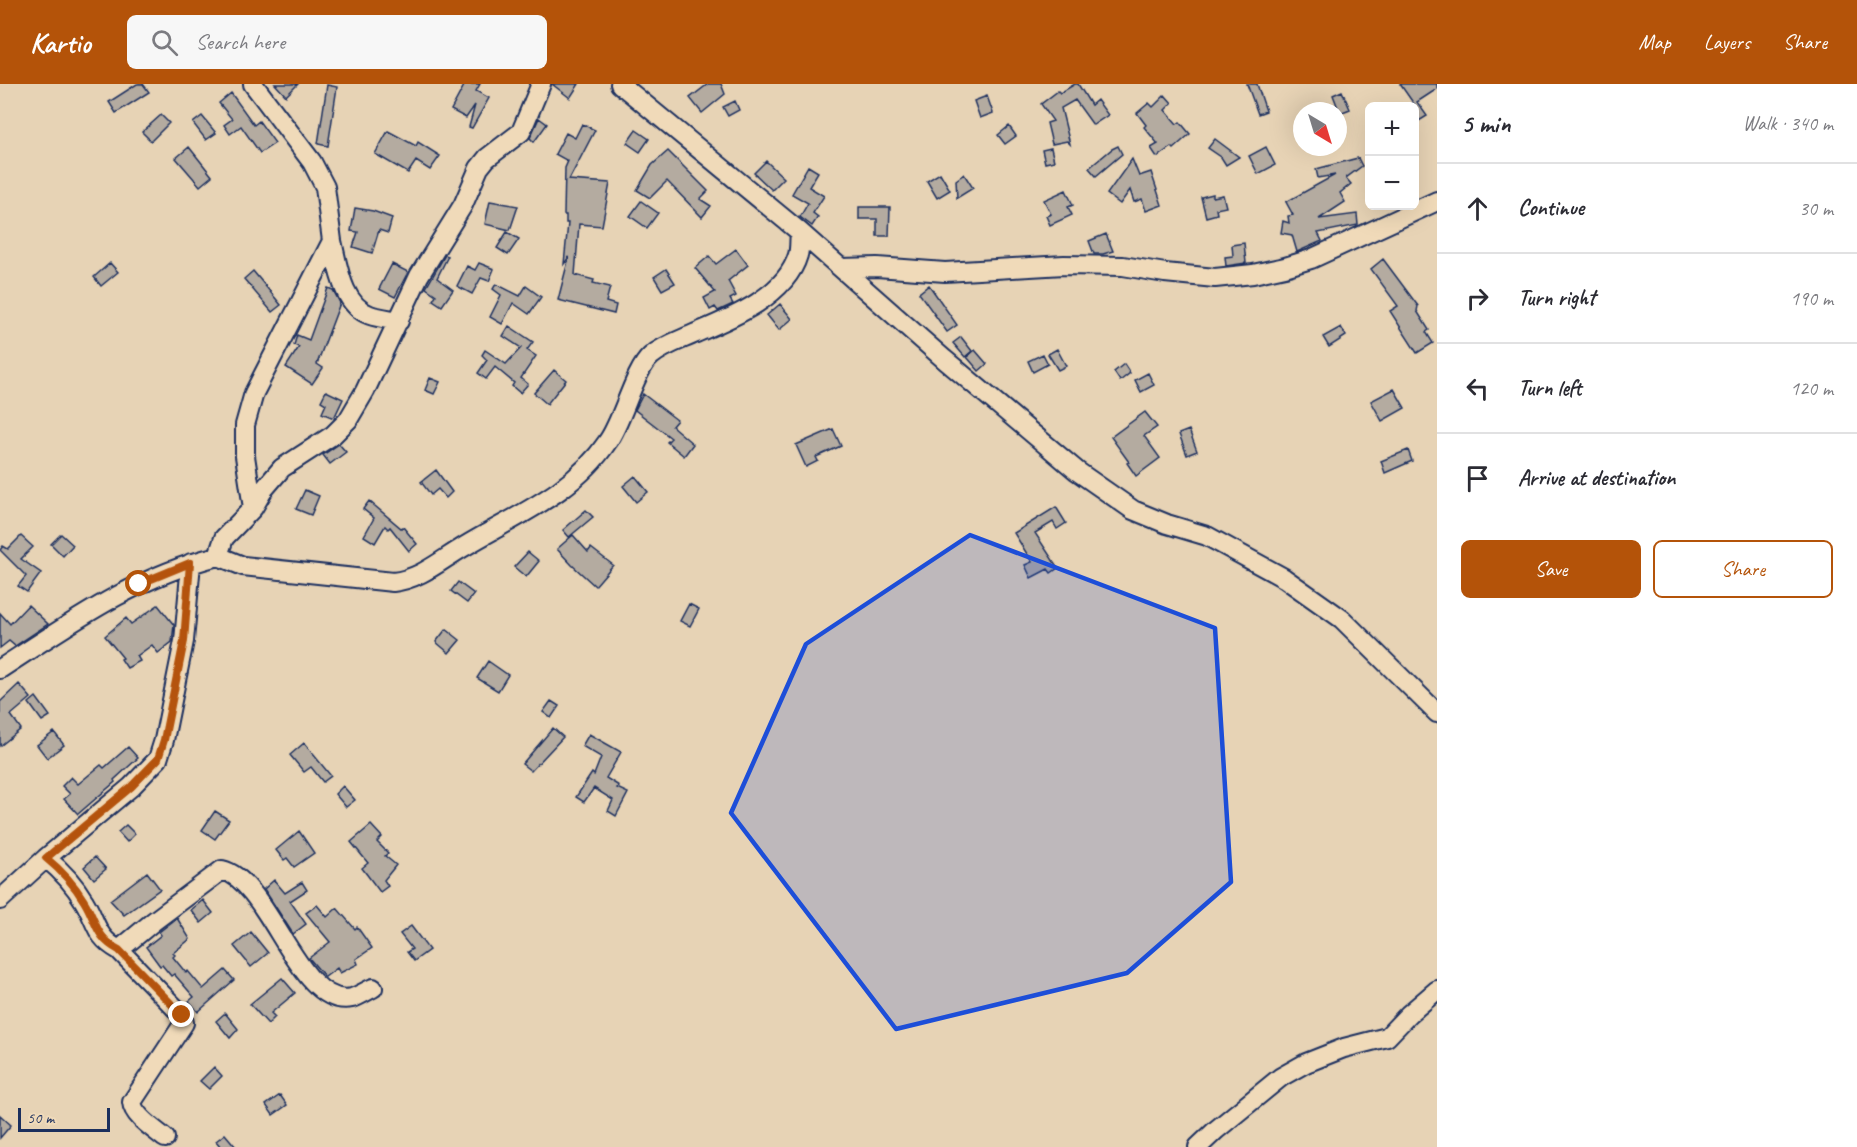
<!DOCTYPE html>
<html lang="en">
<head>
<meta charset="utf-8">
<style>
	body { margin:0; font-family:Caveat,sans-serif; background:#f7f7f7; color:#2b2b33 }
	.controls { position:absolute; right:18px; top:18px; display:grid; overflow:hidden; border-radius:9px; box-shadow:0 6px 24px #0002 }
	.controls button { width:54px; height:54px; display:grid; place-items:center; padding:0; border:0; border-bottom:2px solid #e1e1e2; background:#fff; color:#2b2b33; font:30px sans-serif }
	.compass { position:absolute; left:1293px; top:18px; width:54px; height:54px; border-radius:50%; background:#fff; box-shadow:0 6px 24px #0002; rotate:142deg }
	.scale { position:absolute; left:18px; bottom:15px; width:92px; box-sizing:border-box; padding-left:6px; border:3px solid #1b2f5e; border-top:0; font-size:16px; line-height:21px; white-space:nowrap; color:#1b2f5e; -webkit-text-stroke:4px #f0dab9; paint-order:stroke }
	.stop { position:absolute; width:18px; height:18px; margin:-14px; border:4px solid #b45309; border-radius:50%; background:#fff }
	.stop.end { background:#b45309; border-color:#fff; box-shadow:0 2px 6px #0008 }
	.list { margin:0; padding:0; list-style:none }
	h2 { display:flex; justify-content:space-between; align-items:center; height:78px; margin:0; padding:0 24px; font-size:26px }
	h2 small { font-size:20px; font-weight:400; color:#7c7c81 }
	.list li { display:grid; grid-template-columns:39px 1fr auto; gap:18px; align-items:center; box-sizing:border-box; height:90px; padding:0 24px; border-top:2px solid #e1e1e2 }
	.list b { display:block; font-size:22px; white-space:nowrap }
	.list em { font-size:20px; font-style:normal; color:#7c7c81 }
	.actions { display:flex; gap:12px; padding:18px 24px }
	.actions a { flex:1; padding:14px 0; border:2px solid #b45309; border-radius:9px; text-align:center; font-size:21px; color:#b45309 }
	.actions .main { background:#b45309; color:#fff }
	.icon { flex:none; width:33px; height:33px; fill:none; stroke:currentColor; stroke-width:2; stroke-linecap:round; stroke-linejoin:round }
	.map { position:relative; flex:none; width:1437px; height:1063px; overflow:hidden }
	header { display:flex; align-items:center; gap:36px; box-sizing:border-box; height:84px; padding:0 30px; background:#b45309; color:#fff }
	header strong { font-size:28px }
	nav { display:flex; gap:33px; margin-inline-start:auto; font-size:21px }
	.search { width:420px; height:54px; background:#f7f7f7; display:flex; align-items:center; gap:15px; box-sizing:border-box; padding:0 21px; border-radius:9px; color:#7c7c81; font-size:22px }
	main { display:flex }
	aside { flex:1; background:#fff }
	.map>svg:first-child { display:block }
	.building { fill:#b4aba0; stroke:#1b2f5e; stroke-width:1.5 }
	.lines { fill:none; stroke-linecap:round; stroke-linejoin:round }
	.minor-casing { stroke:#1b2f5e; stroke-width:22 }
	.minor { stroke:#f0dab9; stroke-width:18 }
	.route { stroke:#b45309; stroke-width:8 }
	.marked { fill:#1d4ed8; fill-opacity:0.2; stroke:#1d4ed8; stroke-width:4.5; stroke-linejoin:round }
</style>
</head>
<body>
<header>
<strong>Kartio</strong>
<div class="search"><svg class="icon" aria-label="search" viewBox="0 0 24 24"><circle cx="10" cy="10" r="6"/><path d="M15 15l6 6"/></svg>Search here</div>
<nav><a>Map</a><a>Layers</a><a>Share</a></nav>
</header>
<main>
<div class="map">
<svg width="1437" height="1063" viewBox="0 0 1437 1063">
	<rect width="100%" height="100%" fill="#e7d3b5"/>
	<filter id="ink" filterUnits="userSpaceOnUse"><feTurbulence type="fractalNoise" baseFrequency=".0167" numOctaves="2"/><feDisplacementMap in="SourceGraphic" scale="12" xChannelSelector="R" yChannelSelector="G"/><feConvolveMatrix kernelMatrix="1 2 1 2 8 2 1 2 1" color-interpolation-filters="sRGB"/></filter>
	<g filter="url(#ink)">
		<path class="building" d="M137,0H143L149,8L116,29L109,18Z
			M275,0H298L286,12Z
			M465,0H480L476,7L489,14L472,44L469,43L475,21L466,34L451,26Z
			M552,0H579L570,14Z
			M708,0H721L725,10L702,29L690,14Z
			M1075,0H1078L1091,21L1097,16L1108,31L1093,41L1075,16L1061,24L1070,60L1067,57L1052,60L1047,39L1053,37L1041,20L1058,7L1060,9Z
			M1247,0H1257L1266,27L1258,30Z
			M1400,0H1437V5L1417,18L1427,32L1414,40V20Z
			M327,1L337,3L328,62L318,60Z
			M1342,7L1350,25L1340,29L1333,11Z
			M231,9L254,41L259,37L275,59L260,69L241,42L230,50L224,41L232,35L219,19Z
			M1165,11L1172,19L1165,26L1177,40L1180,38L1190,50L1173,65L1171,63L1157,73L1151,64L1158,60L1144,43L1146,41L1137,29L1149,19L1153,23Z
			M987,12L993,29L980,34L974,17Z
			M735,17L739,26L728,32L723,23Z
			M161,31L169,39L151,57L142,48Z
			M202,32L216,49L206,56L193,39Z
			M539,34L547,40L534,58L530,54Z
			M582,40L595,46L569,96L610,99L602,142L579,140L575,191L594,196L593,199L610,203L606,218L616,221L614,230L558,216L569,173L564,180L568,139H566V131H564L565,84L568,77L555,70L566,49L575,54Z
			M1009,42L1016,52L1005,60L998,51Z
			M636,46L649,55L640,68L627,59Z
			M388,47L416,62L418,58L440,72L430,86L416,77L408,89L375,70Z
			M1215,55L1239,73L1226,81L1221,73L1208,64Z
			M1118,62L1122,70L1096,92L1089,84L1112,65Z
			M189,63L212,92L200,102L176,74Z
			M1266,63L1275,81L1258,90L1249,72Z
			M1051,64L1054,77L1045,79L1042,66Z
			M668,67L708,107L700,115L711,122L702,133L667,97L650,114L637,106L652,81Z
			M1358,74L1362,82L1346,94L1351,100L1340,109L1345,118L1319,135L1357,130L1358,141L1318,149L1322,157L1297,168L1292,151L1281,149L1283,137L1289,139L1288,132L1293,131L1286,118L1335,91L1318,94L1316,85Z
			M1132,75L1139,92L1151,88L1162,121L1146,127L1142,115L1134,118L1130,106L1120,120L1107,110Z
			M766,77L784,94L772,106L754,89Z
			M808,82L818,88L809,103L824,112L813,129L818,133L812,142L800,133L808,119L792,110Z
			M940,89L950,106L937,114L927,97Z
			M964,90L973,104L957,114L956,96Z
			M1066,106L1073,121L1068,123L1072,131L1050,141L1046,132L1051,130L1044,116Z
			M1213,110V113L1223,111L1226,123L1216,125L1217,130L1206,133L1201,113Z
			M490,117L518,122L510,146L485,140Z
			M641,117L658,129L647,144L630,132Z
			M859,123H890L889,152H877V135H859Z
			M355,124L373,127L392,134L388,149L379,146L372,169L353,163L358,148L351,147Z
			M507,148L519,155L508,171L497,164Z
			M1106,150L1113,167L1103,170H1094L1089,157Z
			M1244,159L1246,179L1226,182L1225,173L1233,172L1232,161Z
			M736,165L748,181L728,197L736,212L730,215L733,220L718,227L715,223L710,226L704,214L715,208L695,184L709,172L716,180Z
			M445,171L448,172L437,194L453,206L442,222L433,216L436,211L426,204Z
			M1383,175L1418,222L1417,227L1429,246L1426,248L1433,259L1417,269L1390,227L1398,222L1371,185Z
			M110,179L118,188L101,202L94,193Z
			M479,179L494,185L489,197L481,194L472,210L457,202L467,182L475,186Z
			M392,180L408,188L395,213L379,205Z
			M666,185L675,199L662,206L654,193Z
			M253,187L281,221L272,228L244,195Z
			M496,200L520,212L526,202L541,213L529,230L513,219L502,240L490,233L501,211L493,205Z
			M929,201L957,241L947,248L919,209Z
			M328,204L333,206L340,219L317,280L323,284L312,300L286,283L299,263L294,261L297,251L309,256Z
			M780,220L792,235L779,246L767,231Z
			M509,242L533,258L527,266L536,272L521,294L528,300L520,309L512,302L514,299L495,283L486,295L478,289L487,276L482,271L485,266L506,280L521,264L503,252Z
			M1341,243L1346,252L1329,263L1323,253Z
			M961,253L972,267L965,273L953,259Z
			M1057,265L1066,282L1058,286L1048,270Z
			M975,266L987,280L979,287L967,273Z
			M1043,270L1048,280L1033,288L1028,277Z
			M1124,280L1130,289L1120,297L1114,288Z
			M554,286L566,296L547,320L534,309Z
			M1148,289L1154,301L1141,308L1135,296Z
			M430,294L440,298L434,310L425,306Z
			M1394,305L1405,324L1382,337L1371,317Z
			M326,307L343,315L334,334L322,329L326,320L321,317Z
			M643,310L677,336L672,342L693,360L684,372L667,358L671,354L635,326Z
			M1145,328L1157,343L1144,352L1160,374L1136,392L1127,379L1129,378L1111,353Z
			M833,345L841,362L816,373L818,377L806,383L796,361Z
			M1189,346L1197,367L1187,371L1179,350Z
			M339,360L346,368L330,380L323,371Z
			M1408,366L1412,377L1385,389L1381,377Z
			M436,386L452,408L446,414L438,405L431,411L421,398Z
			M635,392L648,408L636,418L623,402Z
			M305,406L319,412L311,431L296,425Z
			M369,417L401,444L403,443L417,460L409,467L390,443L388,445L385,442L375,459L364,452L374,434L363,425Z
			M1056,423L1066,439L1057,445L1053,438L1035,449L1058,484L1051,489L1048,485L1031,494L1025,481L1032,478L1014,449Z
			M586,426L593,433L569,453L563,446Z
			M61,450L73,461L63,472L51,460Z
			M573,451L588,468L591,464L613,481L595,502L572,481L557,465Z
			M21,452L33,463L21,475L41,489L27,508L18,502L26,492L0,466L3,462L8,465Z
			M528,468L539,477L526,493L514,483Z
			M458,498L474,510L467,519L451,507Z
			M689,520L699,525L690,542L680,537Z
			M28,521L48,540L15,562L9,557L0,564V529L10,540Z
			M158,521L174,541L172,558L158,569L152,561L137,572L140,577L127,584L121,575L123,574L105,552L126,534L131,540Z
			M446,545L460,556L449,569L436,558Z
			M488,577L508,591L498,607L477,594Z
			M19,600L31,614L11,631L21,645L0,662V618Z
			M36,613L50,632L42,637L29,619Z
			M551,617L559,622L551,634L543,628Z
			M553,644L563,653L531,687L522,680Z
			M54,648L64,661L47,674L37,661Z
			M589,650L621,668L606,694L619,702L617,704L628,709L616,732L608,727L613,716L594,704L584,718L576,713L592,689L594,691L601,673L582,662Z
			M304,659L331,692L323,698L311,683L304,688L290,671Z
			M128,663L138,674L114,696L115,698L78,730L64,715L70,710L62,702L71,693L78,700L101,681L104,684Z
			M343,702L355,716L346,723L335,710Z
			M215,727L229,736L215,755L202,746Z
			M126,741L135,750L127,758L118,748Z
			M371,741L382,753L377,758L388,769L385,772L396,781L384,796L388,802L380,808L362,784L368,779L351,758Z
			M299,747L314,769L294,783L287,774L284,776L276,766Z
			M95,773L106,785L94,795L84,783Z
			M147,788L160,805L124,831L110,816Z
			M274,796L285,809L302,798L307,806L290,817L306,840L293,850L264,805Z
			M203,816L213,829L201,839L191,826Z
			M317,821L327,833L337,824L355,845L357,843L372,864L356,875L358,880L340,889L337,884L325,893L309,874L330,858L306,829Z
			M177,834L190,855L173,869L175,871L173,873L186,889L188,887L203,905L225,886L234,896L198,928L189,917L194,913L174,890L171,892L162,881L160,882L146,863L161,851L159,848Z
			M411,842L429,866L414,877L407,868L412,865L400,850Z
			M251,848L268,869L251,883L234,862Z
			M282,894L295,909L271,929L275,933L268,940L250,920Z
			M225,929L238,945L230,954L216,937Z
			M214,983L222,992L209,1005L200,997Z
			M280,1011L287,1021L273,1031L266,1021Z
			M0,1031L11,1041L0,1054Z
			M225,1050L236,1063H221L216,1057Z"/>
		<g class="lines">
			<defs>
				<path id="minor" d="M620,0L800,148L944,275L1077,387L1133,426L1167,440L1207,452L1284,494L1342,535L1437,629
					M332,157C338,182 342,221 370,231C379,234 389,235 399,237
					M841,184L877,183L945,188L1064,181L1123,182L1165,189L1215,194L1253,190L1285,183L1311,175L1437,117
					M253,424L264,405L282,384L333,351L348,336L365,307L419,192L463,121L479,84L487,74L521,48L541,0
					M218,472L243,482L393,498C420,495 440,477 462,464C514,432 573,410 608,357C623,336 634,287 651,272C664,261 681,256 696,249C732,234 786,212 798,171C800,164 799,155 800,148
					M0,585C71,539 134,493 218,472L224,454L253,424L245,372V341L254,309L332,157L325,103L312,78L253,0
					M46,774C62,787 74,800 84,817C97,838 95,853 119,866L182,931L184,939L132,1018C133,1032 154,1045 165,1054
					M0,816L46,774L131,703L158,675L164,656L184,557L191,479
					M119,866L154,837L222,786C270,797 299,926 352,914C359,912 366,907 373,904
					M1198,1063L1216,1046L1281,993L1306,979L1344,964L1387,953L1409,930L1437,906"/>
			</defs>
			<use href="#minor" class="minor-casing"/>
			<use href="#minor" class="minor"/>
		</g>
	</g>
	<g class="lines" filter="url(#ink)">
		<path class="route" d="M139,500L190,479L184,557L164,656L158,675L131,703L46,774C62,787 74,800 84,817C97,838 95,853 119,866L182,931"/>
	</g>
	<path class="marked" d="M970,451L1215,544L1231,798L1127,889L896,945L731,729L806,560Z"/>
</svg>
<div class="controls">
<button>+</button>
<button>−</button>
</div>
<svg class="compass" viewBox="-18 -18 36 36"><path d="M0-13l5 13h-10z" fill="#e53935"/><path d="M0 13l5-13h-10z" fill="#7c7c81"/></svg>
<div class="scale">50 m</div>
<div class="stop" style="left:139px;top:500px"></div>
<div class="stop end" style="left:182px;top:931px"></div>
</div>
<aside>
<h2>5 min<small>Walk · 340 m</small></h2>
<ul class="list">
<li><svg class="icon" aria-label="ahead" viewBox="0 0 24 24"><path d="M12 20V5M6 11l6-6 6 6"/></svg><div><b>Continue</b></div><em>30 m</em></li>
<li><svg class="icon" aria-label="right" viewBox="0 0 24 24"><path d="M7 20v-9h11M14 6l5 5-5 5"/></svg><div><b>Turn right</b></div><em>190 m</em></li>
<li><svg class="icon" aria-label="left" viewBox="0 0 24 24"><path d="M17 20v-9H6M10 6l-5 5 5 5"/></svg><div><b>Turn left</b></div><em>120 m</em></li>
<li><svg class="icon" aria-label="arrive" viewBox="0 0 24 24"><path d="M6 21V4h12l-3 4 3 4H6"/></svg><div><b>Arrive at destination</b></div></li>
</ul>
<div class="actions"><a class="main">Save</a><a>Share</a></div>
</aside>
</main>
</body>
</html>
